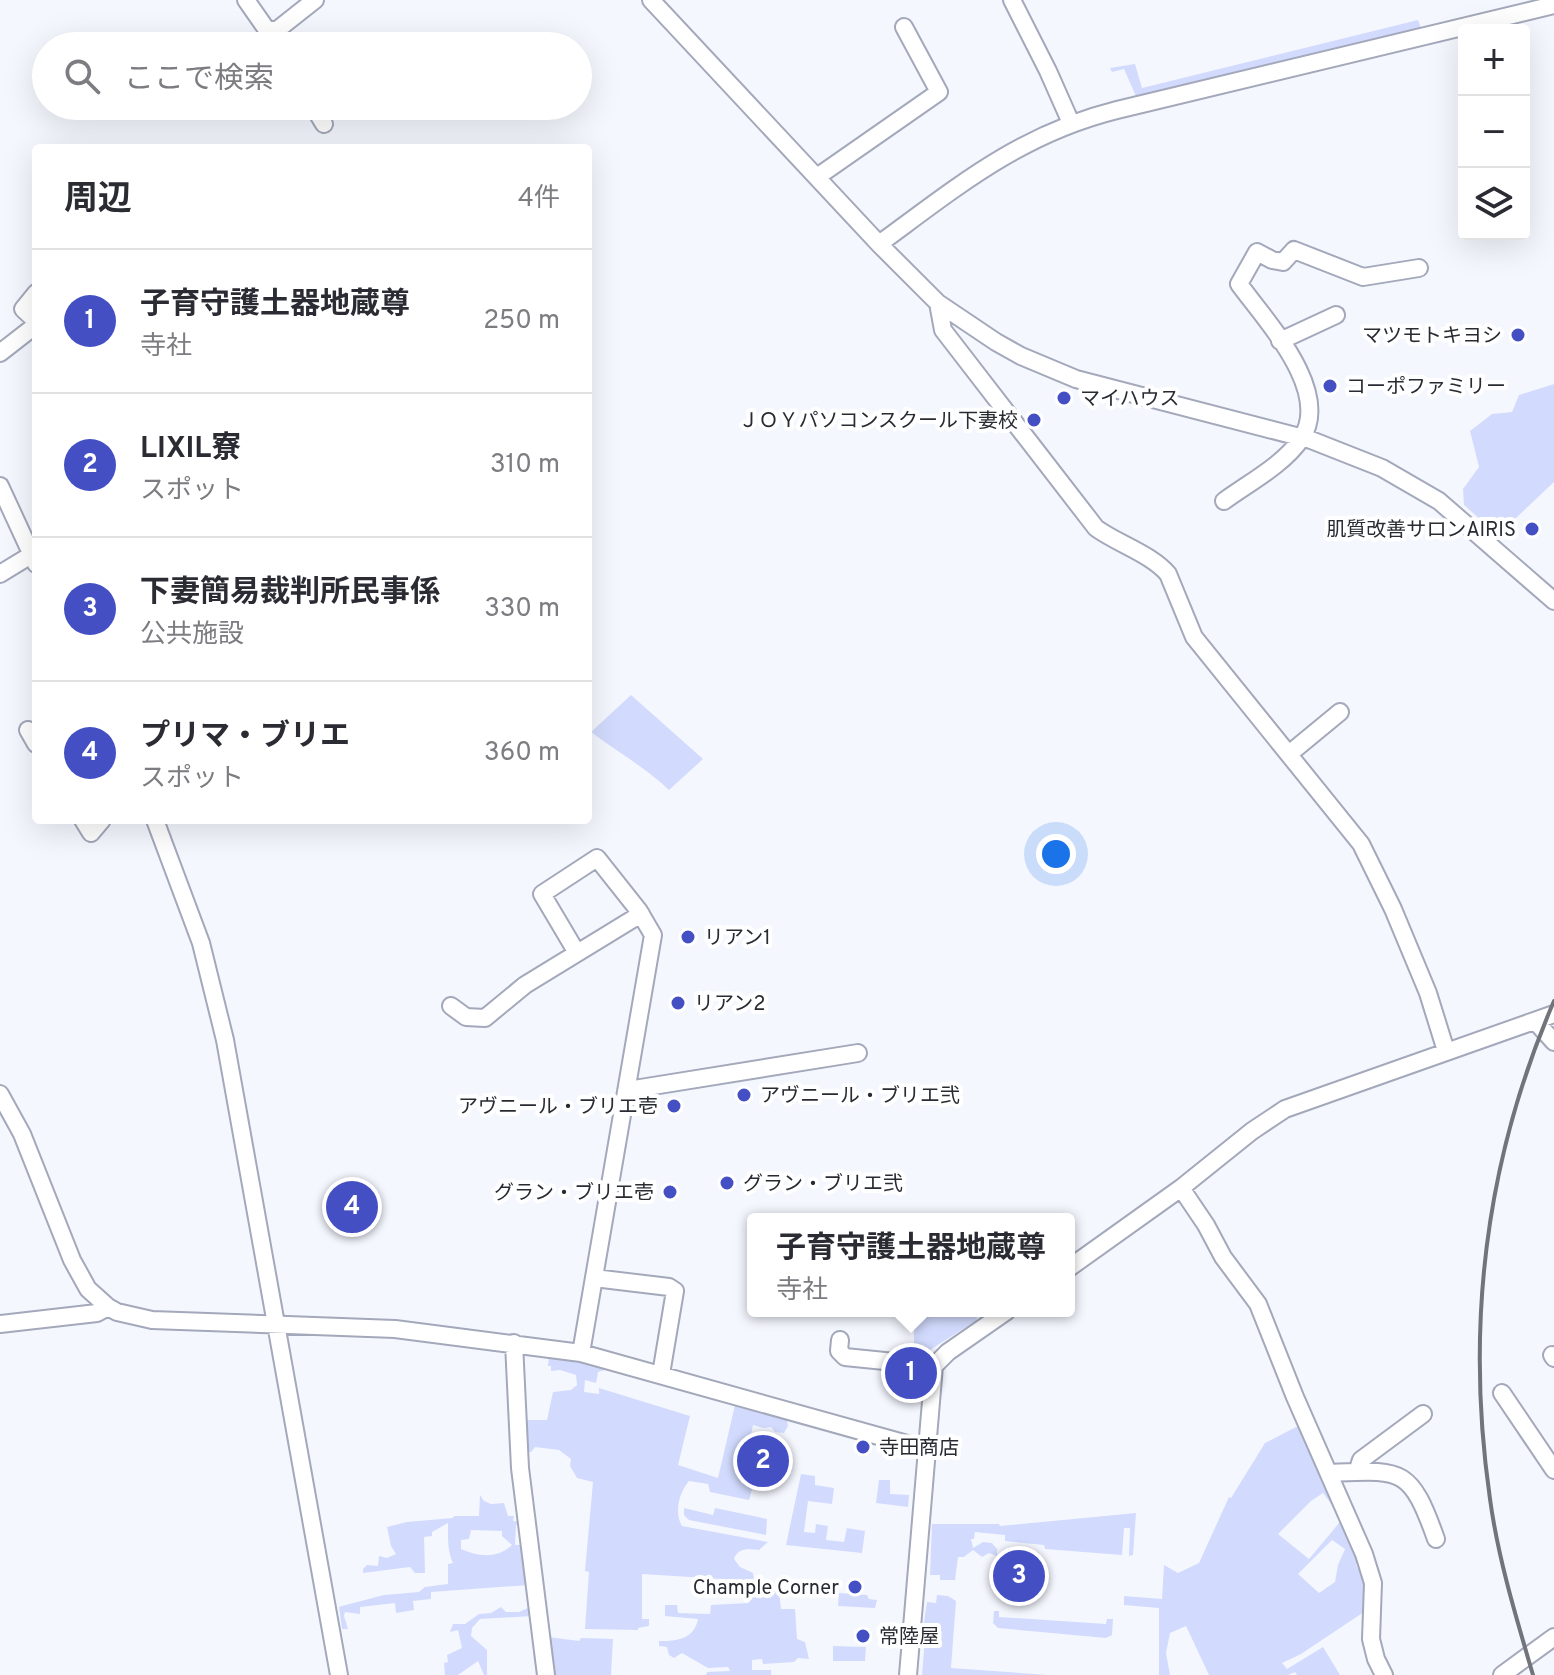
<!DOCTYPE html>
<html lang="ja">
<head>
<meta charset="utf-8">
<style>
	body { margin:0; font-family:Overpass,"Noto Sans JP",sans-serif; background:#f7f7f7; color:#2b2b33 }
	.controls { position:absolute; right:24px; top:24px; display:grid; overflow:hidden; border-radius:8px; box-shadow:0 8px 32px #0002 }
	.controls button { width:72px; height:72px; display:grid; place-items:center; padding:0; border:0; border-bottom:2px solid #e1e1e2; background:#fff; color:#2b2b33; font:40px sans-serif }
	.you { position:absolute; left:1056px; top:854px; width:28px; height:28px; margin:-20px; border:6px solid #fff; border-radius:50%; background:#1a73e8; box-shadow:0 0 0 12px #1a73e833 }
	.badge { display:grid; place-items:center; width:52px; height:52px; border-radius:50%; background:#444fc3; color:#fff; font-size:26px; font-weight:700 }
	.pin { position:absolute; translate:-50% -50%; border:4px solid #fff; box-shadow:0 2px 8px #0006 }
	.popup { position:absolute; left:747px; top:1213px; width:328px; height:104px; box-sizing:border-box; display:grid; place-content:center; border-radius:8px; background:#fff; filter:drop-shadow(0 2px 6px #0005); font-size:26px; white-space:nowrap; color:#7c7c81 }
	.popup b { font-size:30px; color:#2b2b33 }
	.popup::after { content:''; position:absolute; left:50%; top:100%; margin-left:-16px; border:16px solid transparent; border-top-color:#fff }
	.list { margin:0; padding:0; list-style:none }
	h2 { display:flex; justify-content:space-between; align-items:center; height:104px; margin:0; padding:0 32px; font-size:34px }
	h2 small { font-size:26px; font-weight:400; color:#7c7c81 }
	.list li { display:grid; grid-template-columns:52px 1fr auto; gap:24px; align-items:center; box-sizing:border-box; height:144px; padding:0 32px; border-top:2px solid #e1e1e2 }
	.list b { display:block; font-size:30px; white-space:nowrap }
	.list p { margin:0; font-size:26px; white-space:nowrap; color:#7c7c81 }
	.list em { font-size:26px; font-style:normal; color:#7c7c81 }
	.icon { flex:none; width:44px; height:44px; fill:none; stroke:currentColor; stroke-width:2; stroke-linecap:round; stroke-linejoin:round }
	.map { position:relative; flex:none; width:1554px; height:1675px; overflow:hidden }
	.search { position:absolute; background:#fff; box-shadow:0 8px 32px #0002; left:32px; top:32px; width:560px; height:88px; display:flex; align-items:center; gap:20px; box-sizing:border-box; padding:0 28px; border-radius:44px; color:#7c7c81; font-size:30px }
	.panel { position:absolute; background:#fff; box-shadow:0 8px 32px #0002; left:32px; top:144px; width:560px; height:680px; border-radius:8px }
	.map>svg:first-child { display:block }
	.green { fill:#d2dbfd; fill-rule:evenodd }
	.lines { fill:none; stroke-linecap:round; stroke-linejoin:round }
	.minor-casing { stroke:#a3a8ba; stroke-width:20 }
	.minor { stroke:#fff; stroke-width:16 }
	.rail { stroke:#72747c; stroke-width:4 }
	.poi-dot { fill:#444fc3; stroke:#fff; stroke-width:3 }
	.labels { text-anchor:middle; stroke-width:8; stroke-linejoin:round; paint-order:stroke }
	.poi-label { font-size:20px; fill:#292b32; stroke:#fff; text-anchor:start }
</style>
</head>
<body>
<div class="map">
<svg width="1554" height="1675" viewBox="0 0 1554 1675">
	<rect width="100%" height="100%" fill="#f5f7ff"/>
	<path class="green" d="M1418,20L1421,28L1136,96L1124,69L1112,72L1110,68L1135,64L1142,88Z
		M1554,384V482L1498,535L1464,505L1463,489L1479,467L1470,431L1492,414L1512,412L1519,395Z
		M631,695L703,759L669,790C645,767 617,752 591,732Z
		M902,1311H976L977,1320L922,1355V1347L914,1343V1320L907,1317Z
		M549,1355L578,1359L608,1369L598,1372L596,1383L585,1380L584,1392L599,1394V1388L690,1416L678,1465L718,1478L735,1405L780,1415L787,1420L788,1426L784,1433L775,1432L771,1427L764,1428L753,1425L741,1483L753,1486L749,1500L710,1492L708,1484L689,1481C679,1492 674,1513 682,1526L768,1542L759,1550C749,1549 738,1547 734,1559L740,1567L753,1573L754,1581L642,1574V1619H649V1626L638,1628V1630L585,1629L589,1572L585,1571L593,1482L577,1478L570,1466L571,1459L559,1450L535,1447L531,1452H524L521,1420H547L553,1392L571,1390L577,1385L576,1375L560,1370L551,1371V1366H548Z
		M1298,1426H1301L1336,1507L1332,1505L1323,1493L1311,1501L1278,1534L1309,1559L1345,1516L1360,1559L1356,1564L1358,1569H1366L1367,1610L1301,1654L1282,1663L1287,1669L1323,1647L1340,1675H1297L1295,1672L1288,1675H1209L1186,1626L1170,1633L1166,1653L1170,1675H1159V1608L1124,1605V1596L1162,1599L1164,1565L1178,1573L1199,1563L1229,1497L1231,1498L1265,1443ZM1332,1540L1345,1549L1338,1565L1335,1582L1319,1593L1298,1574Z
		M801,1474L815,1476V1485L834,1488L832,1504L808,1501L804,1532L815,1533L816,1524L828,1526L826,1540L844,1542L847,1528L865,1531L862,1553L786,1545Z
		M879,1480H890V1494L909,1495L908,1507L876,1503Z
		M480,1495L484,1501L491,1504L504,1503L508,1516H514L513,1521L521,1522L516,1525L515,1545H524V1573L528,1575L529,1585L431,1592V1599L413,1601L414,1610L396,1613L395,1603L360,1607V1614L345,1612L344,1616L348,1629H342L339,1607L342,1606L384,1595L419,1592L425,1587L448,1584V1564L453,1563C447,1550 448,1536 448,1523L432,1532V1536L424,1537L425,1573H415L410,1567L363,1573V1569L367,1565L378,1566L379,1556L387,1558L396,1554L391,1546L387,1527L407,1522L453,1518L454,1516H479ZM471,1530L502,1531V1536L512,1545C498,1559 478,1557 461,1549V1540L469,1539Z
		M684,1508L713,1515L715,1508L767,1519L766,1535L689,1520L684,1515Z
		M1136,1513L1133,1555L1129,1556L1130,1528H1124L1122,1555L1045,1549L1044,1545L1005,1541V1535L975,1532L974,1539H971L973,1548L983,1542L992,1543L997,1549V1556L989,1553L982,1557L973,1550L964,1557H958L955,1580H940V1575H930L932,1524H999L1000,1526Z
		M754,1582L778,1583L781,1609H795L797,1639L805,1642L809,1659L798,1658L794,1662L763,1664L762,1659L752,1660V1670H771V1675H706L707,1672L730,1671L728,1667L708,1668L682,1653L674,1658L669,1655L667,1647L659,1646V1641C678,1641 694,1639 698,1619L665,1616V1605H677L678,1613L710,1614L711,1605L749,1603Z
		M839,1593L867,1595L869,1599L877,1600L875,1608L838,1606Z
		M937,1595L948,1596L956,1601L951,1668L1048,1675H922L925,1638L923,1629L927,1602L936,1603Z
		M501,1607L506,1612H519L530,1607L532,1616L480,1619L472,1628L471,1636L487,1650V1675H484L478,1661L458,1675H445L444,1663L448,1662L447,1655L462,1648L458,1630L450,1632L453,1624H465L479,1614L491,1613Z
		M994,1611H999V1617L1106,1624L1107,1619H1113L1112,1635L1106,1638L998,1628L993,1623Z
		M548,1637L579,1641L581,1638L613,1639L611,1675H553Z
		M833,1646L866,1647L865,1661H833Z"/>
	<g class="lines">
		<defs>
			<path id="minor" d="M246,0L267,30L274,46
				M651,0L879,244L938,303L996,342L1021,356L1076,379L1311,440L1382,468L1439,501L1554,601
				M1012,0L1048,71L1071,123
				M267,30H277L315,0
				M313,106L324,124
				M817,177L939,92L904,27
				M879,244C957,187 1020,134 1117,110L1554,5
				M36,293L23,309L36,321
				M938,303L943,330L1096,528C1118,544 1151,554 1168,574L1194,637L1361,844L1393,909L1428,993L1446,1051
				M1280,341L1336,315
				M0,353L36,325
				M0,486L36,564
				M1224,501C1250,482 1283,465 1301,439C1333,392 1266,321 1239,284L1257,252L1272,260L1283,262L1294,250L1363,277L1419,268
				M0,574L36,552
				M28,730L36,744
				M1289,754L1340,712
				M83,820L91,833L102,820
				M155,820L201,943L225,1040L339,1675
				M577,953L542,894L597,858L639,911L653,935L581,1353
				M451,1006L466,1017L485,1018L525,985L641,914
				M1535,1021L1554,1042
				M628,1090L858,1053
				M0,1094L22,1134L72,1260L88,1289L108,1307L117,1312L152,1320L395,1329L581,1353L925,1449
				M1181,1188L1206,1225L1223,1257L1258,1304L1295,1397L1364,1554L1373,1583L1371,1639L1376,1659L1384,1675
				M1069,1268L1181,1188L1252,1131L1285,1109L1554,1014
				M594,1278L669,1287L675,1291L661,1374
				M0,1324L97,1313L108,1307
				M840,1340L839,1351L845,1357L934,1366
				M514,1343L520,1468L546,1675
				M1552,1355L1554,1358
				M1502,1393L1554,1470
				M1357,1472L1361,1460L1423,1414
				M1329,1473C1402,1470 1410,1466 1436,1539
				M908,1675L934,1366L948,1352L1007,1311
				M1502,1675L1554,1637"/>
		</defs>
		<use href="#minor" class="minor-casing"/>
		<use href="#minor" class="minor"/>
		<path class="rail" d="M1533,1675C1516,1617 1498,1558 1490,1499C1465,1326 1485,1161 1554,1001"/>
	</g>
	<g class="poi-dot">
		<circle cx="1518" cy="335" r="8"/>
		<circle cx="1330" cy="386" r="8"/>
		<circle cx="1064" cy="398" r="8"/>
		<circle cx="1034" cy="420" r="8"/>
		<circle cx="1532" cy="529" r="8"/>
		<circle cx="688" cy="937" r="8"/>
		<circle cx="678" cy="1003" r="8"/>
		<circle cx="744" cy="1095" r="8"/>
		<circle cx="674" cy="1106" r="8"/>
		<circle cx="727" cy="1183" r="8"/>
		<circle cx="670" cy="1192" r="8"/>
		<circle cx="863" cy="1447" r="8"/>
		<circle cx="855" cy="1587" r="8"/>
		<circle cx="863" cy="1636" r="8"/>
	</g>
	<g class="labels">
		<g class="poi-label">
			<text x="1502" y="342" text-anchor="end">マツモトキヨシ</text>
			<text x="1346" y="393">コーポファミリー</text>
			<text x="1080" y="405">マイハウス</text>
			<text x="1018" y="427" text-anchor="end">ＪＯＹパソコンスクール下妻校</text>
			<text x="1516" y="536" text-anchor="end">肌質改善サロンAIRIS</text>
			<text x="704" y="944">リアン1</text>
			<text x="694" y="1010">リアン2</text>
			<text x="760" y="1102">アヴニール・ブリエ弐</text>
			<text x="658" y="1113" text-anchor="end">アヴニール・ブリエ壱</text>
			<text x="743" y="1190">グラン・ブリエ弐</text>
			<text x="654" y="1199" text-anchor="end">グラン・ブリエ壱</text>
			<text x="879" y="1454">寺田商店</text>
			<text x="839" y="1594" text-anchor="end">Chample Corner</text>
			<text x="879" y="1643">常陸屋</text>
		</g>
	</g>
</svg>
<div class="controls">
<button>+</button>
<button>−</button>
<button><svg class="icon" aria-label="layers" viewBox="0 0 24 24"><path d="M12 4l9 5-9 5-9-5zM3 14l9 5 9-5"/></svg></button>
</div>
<div class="you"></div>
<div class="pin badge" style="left:911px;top:1373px">1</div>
<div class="popup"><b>子育守護土器地蔵尊</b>寺社</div>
<div class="pin badge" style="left:763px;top:1461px">2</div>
<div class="pin badge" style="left:1019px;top:1576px">3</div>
<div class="pin badge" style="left:352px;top:1207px">4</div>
<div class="search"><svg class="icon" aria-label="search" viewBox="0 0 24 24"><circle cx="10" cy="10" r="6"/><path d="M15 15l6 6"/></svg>ここで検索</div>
<section class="panel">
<h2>周辺<small>4件</small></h2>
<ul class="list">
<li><span class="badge">1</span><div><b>子育守護土器地蔵尊</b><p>寺社</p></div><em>250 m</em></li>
<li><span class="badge">2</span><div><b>LIXIL寮</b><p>スポット</p></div><em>310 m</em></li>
<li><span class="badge">3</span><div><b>下妻簡易裁判所民事係</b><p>公共施設</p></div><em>330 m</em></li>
<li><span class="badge">4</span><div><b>プリマ・ブリエ</b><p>スポット</p></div><em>360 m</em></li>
</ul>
</section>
</div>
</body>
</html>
